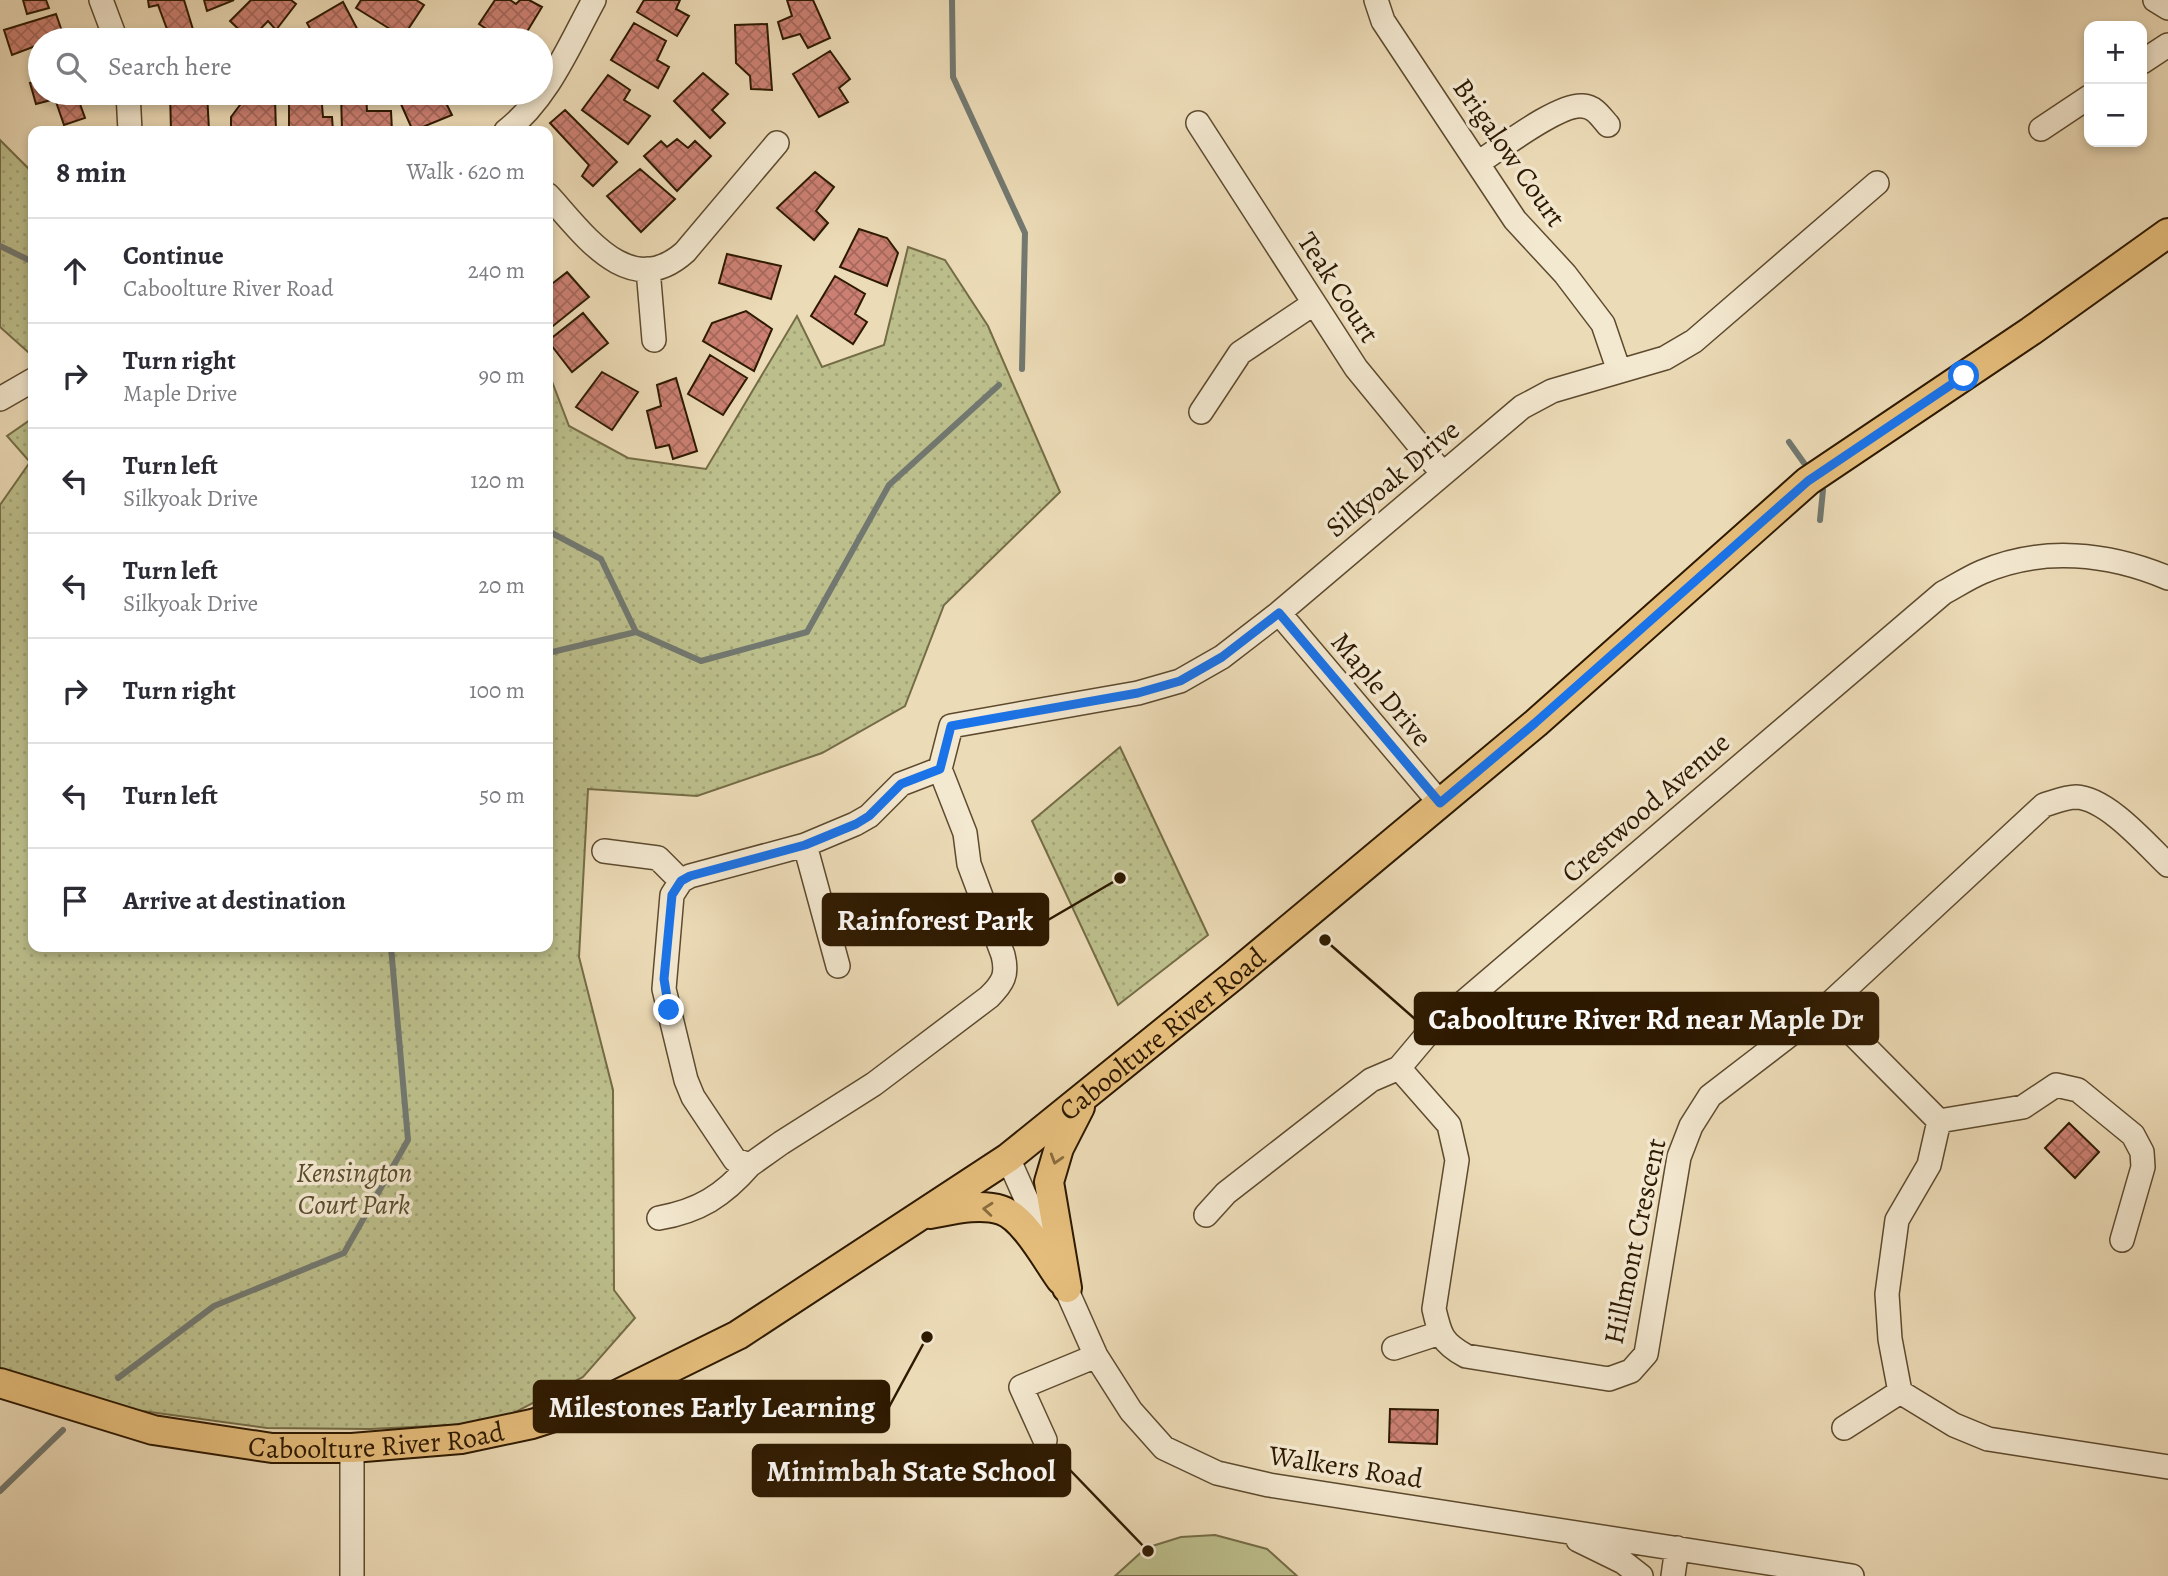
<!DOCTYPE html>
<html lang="en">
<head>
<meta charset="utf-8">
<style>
	body { margin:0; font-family:Alegreya,serif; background:#f2f2f3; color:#2b2b33 }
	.controls { position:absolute; right:21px; top:21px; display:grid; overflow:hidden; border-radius:14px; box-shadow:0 4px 10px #0003 }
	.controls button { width:63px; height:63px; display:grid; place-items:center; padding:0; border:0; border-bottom:2px solid #e1e1e2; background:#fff; color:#2b2b33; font:35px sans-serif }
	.stop { position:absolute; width:21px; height:21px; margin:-16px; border:5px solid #1a73e8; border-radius:50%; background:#fff }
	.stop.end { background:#1a73e8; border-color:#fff; box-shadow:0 2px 7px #0008 }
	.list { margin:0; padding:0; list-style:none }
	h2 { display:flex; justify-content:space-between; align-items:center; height:91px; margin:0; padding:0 28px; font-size:30px }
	h2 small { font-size:23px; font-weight:400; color:#7c7c81 }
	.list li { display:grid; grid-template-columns:46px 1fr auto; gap:21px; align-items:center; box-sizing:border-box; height:105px; padding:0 28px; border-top:2px solid #e1e1e2 }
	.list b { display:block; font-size:26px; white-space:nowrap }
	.list p { margin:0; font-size:23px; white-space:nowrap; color:#7c7c81 }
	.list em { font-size:23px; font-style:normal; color:#7c7c81 }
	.icon { flex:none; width:38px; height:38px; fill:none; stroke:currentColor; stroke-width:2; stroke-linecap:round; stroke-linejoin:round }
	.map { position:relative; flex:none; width:2168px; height:1576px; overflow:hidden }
	.search { position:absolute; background:#fff; box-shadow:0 4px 10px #0003; left:28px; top:28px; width:525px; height:77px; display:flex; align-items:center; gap:18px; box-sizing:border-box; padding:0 24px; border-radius:38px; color:#7c7c81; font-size:26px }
	.panel { position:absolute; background:#fff; box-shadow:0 4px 10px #0003; left:28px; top:126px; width:525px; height:826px; border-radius:14px }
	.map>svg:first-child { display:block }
	.park { fill:url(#park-dots); stroke:#746c46; stroke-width:2 }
	.pitch { fill:#bcbf8c; stroke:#746c46; stroke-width:2 }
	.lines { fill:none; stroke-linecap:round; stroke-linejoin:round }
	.stream { stroke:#727870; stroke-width:6 }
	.building { fill:url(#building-cross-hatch); stroke:#2d1900; stroke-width:2 }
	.minor-casing { stroke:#5d4a2e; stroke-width:26 }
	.major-casing { stroke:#2d1900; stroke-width:32 }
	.minor { stroke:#f3e8d0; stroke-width:23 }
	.major { stroke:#e6be7c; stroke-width:28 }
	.oneway { stroke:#8a6c3e }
	.route { stroke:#1a73e8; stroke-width:9 }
	.labels { text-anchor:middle; stroke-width:7; stroke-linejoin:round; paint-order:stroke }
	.street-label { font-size:28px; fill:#2d1900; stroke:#f3e8d0 }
	.park-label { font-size:28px; font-style:italic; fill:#584b2a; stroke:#f3e8d0 }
	.leader { fill:none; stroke:#2d1900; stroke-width:2.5 }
	.callout-dot { fill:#2d1900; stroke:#f3e8d0; stroke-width:2.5 }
	.callout { fill:#2d1900; stroke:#2d1900; stroke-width:2.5 }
	.callout-label { font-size:30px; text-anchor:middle; font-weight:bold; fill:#fff }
</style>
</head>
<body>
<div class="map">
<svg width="2168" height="1576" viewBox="0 0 2168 1576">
	<defs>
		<pattern id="park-dots" width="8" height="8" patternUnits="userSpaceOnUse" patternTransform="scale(1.75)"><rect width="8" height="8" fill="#bcbf8c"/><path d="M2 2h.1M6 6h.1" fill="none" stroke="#a2a477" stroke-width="1.8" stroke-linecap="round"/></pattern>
		<pattern id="building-cross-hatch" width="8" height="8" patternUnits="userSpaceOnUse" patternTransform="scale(1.75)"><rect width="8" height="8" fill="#cc8073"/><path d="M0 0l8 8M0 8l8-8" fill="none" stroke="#a6685c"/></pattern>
	</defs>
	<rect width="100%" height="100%" fill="#ecdbb7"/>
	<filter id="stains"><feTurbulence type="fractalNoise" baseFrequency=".00286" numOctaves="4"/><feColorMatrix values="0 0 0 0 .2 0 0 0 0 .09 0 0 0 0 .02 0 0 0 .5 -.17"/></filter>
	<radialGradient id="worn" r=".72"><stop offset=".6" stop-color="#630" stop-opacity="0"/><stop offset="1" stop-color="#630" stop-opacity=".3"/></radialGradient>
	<path class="park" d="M0,140L33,173V345L28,352L0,327Z
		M908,247L945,260L988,326L1060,492L944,605L905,706L822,753L697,796L588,789L579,957L613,1090L614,1290L635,1318L583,1377L494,1423L370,1429L267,1428L106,1406L0,1370V505L30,462L7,436L33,418V947H548V371L569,426L628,458L706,469L797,316L822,367L884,345Z
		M1120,747L1208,935L1118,1005L1032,821Z"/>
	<path class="pitch" d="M1215,1535L1267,1549L1297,1576H1115L1146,1548L1181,1537Z"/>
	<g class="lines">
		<path class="stream" d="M952,0L953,77L1025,233L1022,369
			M0,246L33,262
			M1789,442L1804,463
			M1820,520L1823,490
			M548,531L601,559L636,632
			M548,653L636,632L701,661L807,632L889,485L999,385
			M118,1378L214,1306L344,1253L408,1140L391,947
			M0,1491L63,1430"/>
	</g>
	<path class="building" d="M23,0H46L49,8L27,14Z
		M148,0H184L195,36L171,40L158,5L149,7Z
		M204,0H234L207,11Z
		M251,0H291L296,4L276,30L268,21L250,40L230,21Z
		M361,0H416L424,5L403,37L356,8Z
		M495,0H510L516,4L520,0H529L542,7L522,40H503L479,24Z
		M644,0H680L676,9L689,16L677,36L637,12Z
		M787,0H813L830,38L808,48L800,34L783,39L778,22L792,16Z
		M343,2L363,40H316L307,23Z
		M56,14L65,40H40V50L38,45L12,55L4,30Z
		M634,23L666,41L657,60L669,67L658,88L611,60Z
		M767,24L772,90L751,89L750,76L736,63L735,25Z
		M830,51L850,79L839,88L848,102L819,117L793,74Z
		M703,73L728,94L712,110L725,123L710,138L674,101Z
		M608,75L630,90L624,100L650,116L628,144L582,110Z
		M40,80V93H76L85,118L64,125L55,99L36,104L30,83Z
		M170,93H207L209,130H171Z
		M289,93H321L323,117H332L333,131H289Z
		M341,93H366L367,111H391L392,131H342Z
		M396,93H441L452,115L413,131Z
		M246,97L275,98L276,131H231V117Z
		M565,110L617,162L593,186L582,176L589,165L550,123Z
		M677,139L688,148L695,141L711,156L677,191L644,156L661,141L667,147Z
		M640,169L675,199L641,232L607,196Z
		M815,172L834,187L816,211L828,223L814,240L777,208Z
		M859,229L887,238L898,253L887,286L840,267Z
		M727,254L781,266L771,299L719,283Z
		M567,272L589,297L548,330V287Z
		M835,276L865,294L855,314L867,322L853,344L811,316Z
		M746,311L772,329L754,371L703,341L712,323Z
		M583,313L608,343L572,372L548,341Z
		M710,355L747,378L723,415L688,394Z
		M602,372L638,392L612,430L576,407Z
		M676,378L697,451L673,459L669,445L656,448L647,411L661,406L657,385Z
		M2069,1123L2099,1152L2075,1178L2045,1148Z
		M1390,1409L1438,1410L1437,1444L1389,1442Z"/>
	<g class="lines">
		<defs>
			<path id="minor" d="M101,0L116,40
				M1376,0L1383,21L1515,220L1565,274L1603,324L1619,371
				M2155,0L2168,8
				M2142,62L2168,45
				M128,93L130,131
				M1198,123L1356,368L1442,473
				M2041,129L2089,97
				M506,131C548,98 569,46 594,0
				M1478,163C1500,149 1559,103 1583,106C1595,107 1600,116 1608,125
				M548,195C583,233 629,302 685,252L777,143
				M648,269L654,340
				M0,399L33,380
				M1201,412L1240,353L1313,304
				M1279,613L1440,803
				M940,769L951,726L1138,693L1180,681L1222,657L1279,613L1522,407L1552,391L1665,358L1694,341L1877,183
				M940,769L965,833L969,864L1003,955C1008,975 1003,983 989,997L874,1084L781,1143L750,1165L735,1160L693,1097L686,1080L664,989L672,895L681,881L690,876L805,845L855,824L869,816L901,784Z
				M805,845L838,966
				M604,851L658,858L681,881
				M1826,1007L1939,1121L1929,1165L1897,1220L1887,1294L1890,1339L1900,1392L1954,1425L1988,1439L2168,1467
				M1399,1068L1449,1125L1457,1160L1434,1309C1440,1335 1442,1343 1466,1356L1609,1379L1631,1371L1646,1354L1679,1157L1691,1126L1710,1096L1826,1007L2044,805C2054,802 2066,797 2076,797C2107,798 2147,845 2168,865
				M1939,1121L2023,1107L2056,1085L2078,1090L2133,1135L2142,1152L2143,1167L2122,1240
				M1008,1158L1096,1356L1131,1411L1164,1448L1217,1473L1269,1485L1852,1576
				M1206,1215L1226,1193L1371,1080L1399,1068L1431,1030L1943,593C1956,586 1968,578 1982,572C2042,546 2109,553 2168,578
				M659,1218C699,1211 723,1196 750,1165
				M1394,1348L1440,1333
				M1844,1428L1900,1392
				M1045,1440L1021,1387L1096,1356
				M1578,1540L1623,1562L1641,1576
				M352,1576V1448
				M1673,1576L1677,1548"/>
			<g id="major">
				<path d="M930,1214C952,1210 979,1203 1001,1210C1024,1217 1047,1261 1061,1280"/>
				<path d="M1067,1288L1049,1182L1059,1148L1080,1107"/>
				<path id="s1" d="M0,1383L153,1430L272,1448H352L461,1439L532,1424L604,1401L738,1335L1008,1158L1233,976L1536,723L1808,481L2031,331L2168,233"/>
			</g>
		</defs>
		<use href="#minor" class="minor-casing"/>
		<use href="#major" class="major-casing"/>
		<use href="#minor" class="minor"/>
		<use href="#major" class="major"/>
	</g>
	<defs><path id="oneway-chevron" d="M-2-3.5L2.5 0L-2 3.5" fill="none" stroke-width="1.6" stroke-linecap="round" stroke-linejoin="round" transform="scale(1.75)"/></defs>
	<g class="oneway">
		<use href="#oneway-chevron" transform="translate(1056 1159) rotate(107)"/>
		<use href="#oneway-chevron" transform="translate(988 1209) rotate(-175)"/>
	</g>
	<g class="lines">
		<path class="route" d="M669,1010L664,979L672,895L681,881L690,876L805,845L856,824L869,816L901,784L940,769L951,726L1138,693L1180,681L1222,657L1279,613L1440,803L1535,723L1808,481L1964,376"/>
	</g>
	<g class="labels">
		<g class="street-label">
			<text transform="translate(1510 152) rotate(55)" y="10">Brigalow Court</text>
			<text transform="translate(1339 287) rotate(57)" y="10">Teak Court</text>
			<text transform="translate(1392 478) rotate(-40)" y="10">Silkyoak Drive</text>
			<text transform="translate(1382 689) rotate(50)" y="10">Maple Drive</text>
			<text transform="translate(1645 807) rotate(-41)" y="10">Crestwood Avenue</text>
			<text dy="10" stroke="none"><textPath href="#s1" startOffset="1288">Caboolture River Road</textPath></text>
			<text transform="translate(1634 1241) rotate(-78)" y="10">Hillmont Crescent</text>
			<text dy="10" stroke="none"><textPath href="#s1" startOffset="385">Caboolture River Road</textPath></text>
			<text transform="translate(1346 1466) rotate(9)" y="10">Walkers Road</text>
		</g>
		<g class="park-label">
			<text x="354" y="1182">Kensington<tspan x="354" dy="32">Court Park</tspan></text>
		</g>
	</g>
	<path class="leader" d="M1120 878L1048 920M1325 940L1415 1019M927 1337L889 1407M1148 1551L1070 1470"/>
	<g class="callout-dot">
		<circle cx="1120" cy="878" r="7"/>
		<circle cx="1325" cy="940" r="7"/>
		<circle cx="927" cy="1337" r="7"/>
		<circle cx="1148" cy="1551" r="7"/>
	</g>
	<g class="callout">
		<rect x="823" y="894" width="225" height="51" rx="7"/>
		<rect x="1415" y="993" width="463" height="51" rx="7"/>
		<rect x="534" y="1381" width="355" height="51" rx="7"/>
		<rect x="753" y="1445" width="317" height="51" rx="7"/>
	</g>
	<g class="callout-label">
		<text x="935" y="930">Rainforest Park</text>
		<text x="1646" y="1029">Caboolture River Rd near Maple Dr</text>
		<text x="712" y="1417">Milestones Early Learning</text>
		<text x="911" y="1481">Minimbah State School</text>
	</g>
	<rect width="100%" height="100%" filter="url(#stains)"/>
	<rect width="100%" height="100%" fill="url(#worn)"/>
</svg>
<div class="controls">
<button>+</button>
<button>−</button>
</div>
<div class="stop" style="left:1964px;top:376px"></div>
<div class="stop end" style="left:669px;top:1010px"></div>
<div class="search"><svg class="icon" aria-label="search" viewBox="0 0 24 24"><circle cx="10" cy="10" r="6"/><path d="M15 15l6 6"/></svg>Search here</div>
<section class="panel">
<h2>8 min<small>Walk · 620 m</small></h2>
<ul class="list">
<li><svg class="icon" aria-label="ahead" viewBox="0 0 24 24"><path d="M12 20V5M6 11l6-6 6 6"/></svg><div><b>Continue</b><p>Caboolture River Road</p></div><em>240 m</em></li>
<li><svg class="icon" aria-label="right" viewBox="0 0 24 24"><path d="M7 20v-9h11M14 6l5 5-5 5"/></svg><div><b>Turn right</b><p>Maple Drive</p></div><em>90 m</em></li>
<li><svg class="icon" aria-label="left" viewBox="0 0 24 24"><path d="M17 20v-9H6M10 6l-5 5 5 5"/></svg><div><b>Turn left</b><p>Silkyoak Drive</p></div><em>120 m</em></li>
<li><svg class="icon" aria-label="left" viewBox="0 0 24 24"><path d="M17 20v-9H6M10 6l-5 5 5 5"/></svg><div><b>Turn left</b><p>Silkyoak Drive</p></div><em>20 m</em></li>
<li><svg class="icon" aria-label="right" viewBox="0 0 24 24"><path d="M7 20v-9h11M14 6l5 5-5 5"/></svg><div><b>Turn right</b></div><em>100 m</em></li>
<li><svg class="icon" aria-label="left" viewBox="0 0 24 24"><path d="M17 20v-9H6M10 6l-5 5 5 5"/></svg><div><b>Turn left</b></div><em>50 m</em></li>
<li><svg class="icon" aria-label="arrive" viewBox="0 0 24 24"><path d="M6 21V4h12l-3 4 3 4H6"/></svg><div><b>Arrive at destination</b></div></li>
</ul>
</section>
</div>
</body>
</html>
